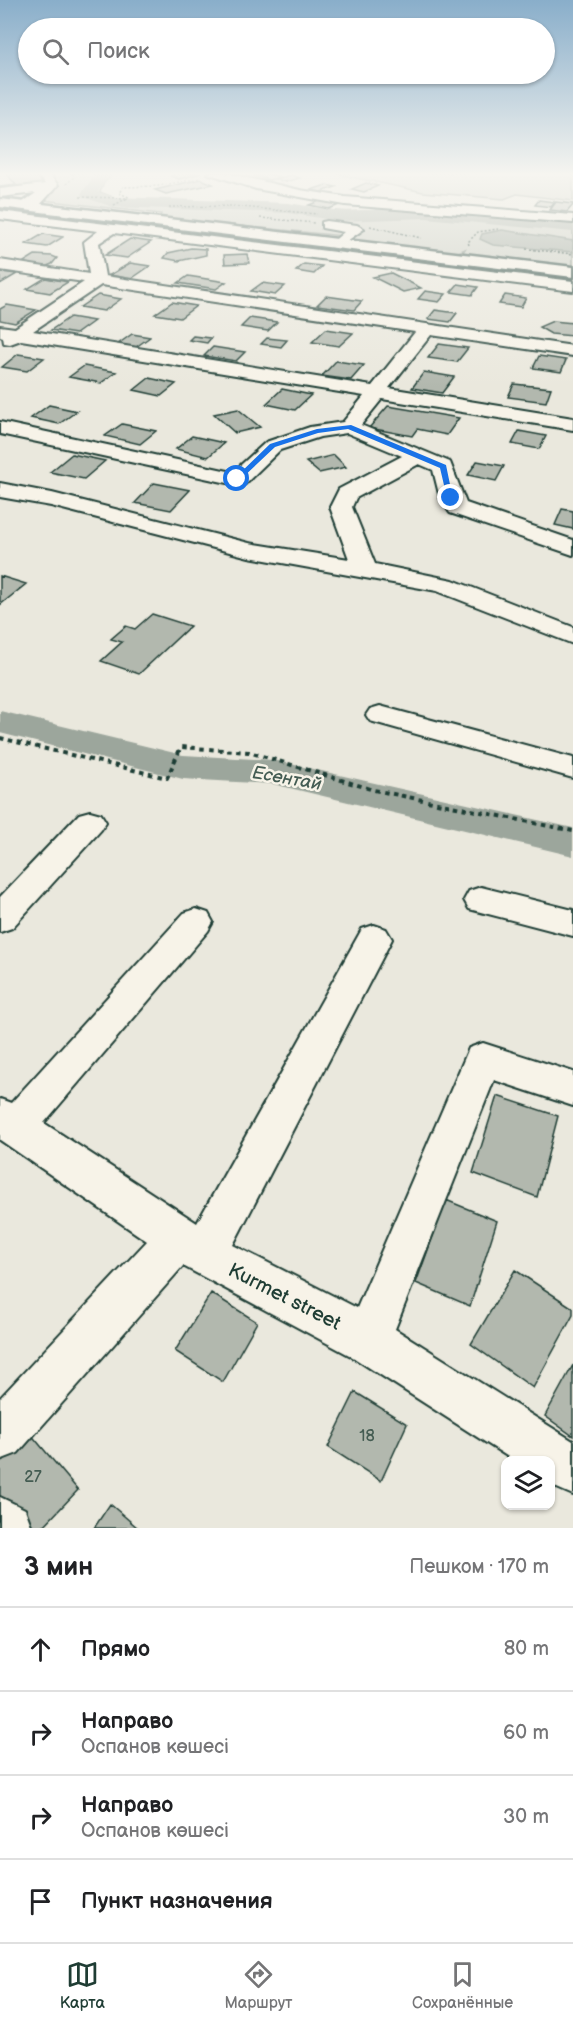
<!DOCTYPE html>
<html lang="ru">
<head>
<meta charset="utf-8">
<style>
	body { margin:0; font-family:"Balsamiq Sans",sans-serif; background:#f2f2f2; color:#202124 }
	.controls { position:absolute; right:18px; bottom:18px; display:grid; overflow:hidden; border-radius:12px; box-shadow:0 2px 4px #0004 }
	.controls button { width:54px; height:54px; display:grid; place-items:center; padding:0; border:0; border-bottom:2px solid #e0e0e0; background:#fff; color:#202124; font:30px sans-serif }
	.stop { position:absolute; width:18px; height:18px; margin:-14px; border:4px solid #1a73e8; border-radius:50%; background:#fff }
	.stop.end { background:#1a73e8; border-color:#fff; box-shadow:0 2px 6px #0008 }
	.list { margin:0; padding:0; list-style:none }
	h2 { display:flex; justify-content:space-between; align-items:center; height:78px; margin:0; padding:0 24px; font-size:26px }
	h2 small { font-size:20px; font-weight:400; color:#757577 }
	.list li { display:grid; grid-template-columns:39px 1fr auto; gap:18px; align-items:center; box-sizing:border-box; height:84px; padding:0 24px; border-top:2px solid #e0e0e0 }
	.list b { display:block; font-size:22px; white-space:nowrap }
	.list p { margin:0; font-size:20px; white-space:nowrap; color:#757577 }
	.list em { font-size:20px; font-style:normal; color:#757577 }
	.icon { flex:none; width:33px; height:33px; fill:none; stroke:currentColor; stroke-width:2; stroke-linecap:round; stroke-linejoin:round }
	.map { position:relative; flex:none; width:573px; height:1528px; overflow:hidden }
	.search { position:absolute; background:#fff; box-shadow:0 2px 4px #0004; left:18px; right:18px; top:18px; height:66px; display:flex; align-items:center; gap:15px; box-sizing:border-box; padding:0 21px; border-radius:33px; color:#757577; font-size:22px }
	.sheet { height:414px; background:#fff }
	nav { display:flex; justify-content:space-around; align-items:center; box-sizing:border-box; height:84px; border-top:2px solid #e0e0e0; background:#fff; font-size:16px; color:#757577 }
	nav a { display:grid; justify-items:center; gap:3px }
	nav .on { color:#1f3d34 }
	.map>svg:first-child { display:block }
	.green { fill:#c8ccc1; stroke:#74847a; stroke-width:1.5 }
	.water { fill:#9ca69c; stroke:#6a7c72; stroke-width:1.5 }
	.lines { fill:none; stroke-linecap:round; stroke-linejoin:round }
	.river { fill:#9ca69c; fill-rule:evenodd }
	.building { fill:#b2b8ae; stroke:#1f3d34; stroke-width:1.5 }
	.minor-casing { stroke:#1f3d34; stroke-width:4 }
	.major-casing { stroke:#1f3d34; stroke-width:5 }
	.path-far1 { stroke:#1f3d34; stroke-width:1.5; stroke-dasharray:2 2; stroke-linecap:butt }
	.path { stroke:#1f3d34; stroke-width:4; stroke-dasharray:4.5 4.5; stroke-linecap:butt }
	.minor { fill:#f7f3e8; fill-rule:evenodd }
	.major { fill:#f7f3e8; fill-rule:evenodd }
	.path-bridge { stroke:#1f3d34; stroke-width:1.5; stroke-dasharray:2 2; stroke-linecap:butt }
	.route { fill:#1a73e8 }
	.labels { text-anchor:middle; stroke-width:5; stroke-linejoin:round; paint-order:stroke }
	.near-number-label { font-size:16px; fill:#445c52 }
	.water-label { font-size:18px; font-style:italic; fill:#445c53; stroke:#f7f3e8 }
	.near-street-label { font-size:20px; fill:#1f3d34; stroke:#f7f3e8 }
</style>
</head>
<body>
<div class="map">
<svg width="573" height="1528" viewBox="0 0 573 1528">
	<rect width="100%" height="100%" fill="#eae8dd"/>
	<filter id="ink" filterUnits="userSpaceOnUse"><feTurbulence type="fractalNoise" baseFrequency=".0167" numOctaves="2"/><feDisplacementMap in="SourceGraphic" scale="12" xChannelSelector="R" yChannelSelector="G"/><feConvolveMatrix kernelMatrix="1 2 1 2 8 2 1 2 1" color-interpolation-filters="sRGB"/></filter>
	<g filter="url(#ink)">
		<path class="green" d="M49,173H114L104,183L100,192L118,199L155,202H220L350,212L395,209L475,213L573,222V268L461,255L465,249L454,254L351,242L353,237L159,218L161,214L43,200L55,191Z
			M333,173H573V201L517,194L504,199L423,192Z
			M0,206L573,275V284L0,213Z"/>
		<path class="water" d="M502,230L573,241V252L493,245L480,239L482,234Z"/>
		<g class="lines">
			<path class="river" d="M96,173H110L98,192L115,197L288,203L339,211L426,208L573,222V232L426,218L339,221L288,213L113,207L83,197L81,194Z
				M0,711L183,755L273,760L573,828V856L273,784L183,779L0,733Z"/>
		</g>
		<path class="building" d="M6,173H34L45,186L0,191V187L16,185Z
			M6,173H34L45,186L0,191V187L16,185Z
			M175,173H196L199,174L179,179L171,176Z
			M265,173L280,177L269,180L255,176Z
			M291,175L300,178L285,182L275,179Z
			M201,179L213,184L166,194L155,190Z
			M366,183L378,186L364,192L352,189Z
			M326,185L336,187L321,192L311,190Z
			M322,200L342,204L329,209L309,205Z
			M539,200L555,202L551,207L535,205Z
			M556,202L573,204V205L567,212L550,210Z
			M43,234L63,237L47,247L26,244Z
			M130,239L151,242L127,258L105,255Z
			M191,248L206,249V255L179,261L164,258L168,253Z
			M247,254L249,263L225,264L224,255Z
			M35,255L52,256L57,258L52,264L42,268L19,265Z
			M130,263L150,266L131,279L110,275Z
			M304,264L322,266L314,274L296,271Z
			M0,272L17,274L0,284Z
			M391,273L421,288L403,292L373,277Z
			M188,276L226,282L216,289L178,283Z
			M45,278L68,282L50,293L27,289Z
			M262,283L285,286L275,295L251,291Z
			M458,284L478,287L472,295L451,292Z
			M425,291L446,294L439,302L418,299Z
			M98,295L121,299L104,311L80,307Z
			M505,295L526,298L521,307L499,304Z
			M326,296L362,301L354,310L317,305Z
			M172,302L196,306L180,318L155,314Z
			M7,305L36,310L15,323L0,320V309Z
			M435,310L457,313L450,322L428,319Z
			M70,317L94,321L76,334L51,330Z
			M250,318L277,322L268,331L241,327Z
			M553,321L573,323V336L551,334L539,327Z
			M326,329L353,333L339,346L312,342Z
			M132,334L150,337L136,347L118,344Z
			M193,336L211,338L207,343L189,340Z
			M267,338L287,340L281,347L261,344Z
			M439,344L468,348L457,362L428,358Z
			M213,347L245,352L236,361L204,356Z
			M18,354L44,358L27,371L2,367Z
			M539,356L566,360L561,372L533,368Z
			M336,361L364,365L351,380L322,376Z
			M84,366L116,372L101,383L69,377Z
			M424,372L454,377L442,393L412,388Z
			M149,378L176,384L161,396L134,390Z
			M514,384L551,388L546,402L508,397Z
			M282,389L311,395L295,410L266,404Z
			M49,405L77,411L59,424L31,418Z
			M388,406L459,418L447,435L417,429L412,436L369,428Z
			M238,409L260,427L235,433L214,414Z
			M122,424L156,431L140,444L105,436Z
			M519,431L546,436L539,449L512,444Z
			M192,436L224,443L208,457L176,449Z
			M72,454L105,461L84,479L50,472Z
			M334,455L346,467L319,473L306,462Z
			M477,461L504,466L496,481L468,475Z
			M154,483L190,490L171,510L135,503Z
			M562,509L573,511V529L555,525Z
			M0,576L26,584L0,605Z
			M152,614L190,626L139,674L101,661L122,642L111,639L126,626L135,629Z
			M497,1096L558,1116L537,1197L473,1173Z
			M446,1200L497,1221L470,1306L416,1283Z
			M515,1270L573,1308V1315L533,1388L471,1344Z
			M211,1293L257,1322L223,1382L175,1351Z
			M573,1365V1436L545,1416Z
			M355,1392L407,1424L381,1481L328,1447Z
			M29,1432L78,1490L42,1528H25L0,1496V1462Z
			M110,1504L138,1528H94Z"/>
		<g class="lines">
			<defs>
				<path id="minor" d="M36,173H48L58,185L40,205L24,210L17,206L36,193L0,197V189L45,184Z
					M207,173H226L300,190L345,197L573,215V223L345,205L256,189Z
					M0,211L573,281V291L114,233L99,243L105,276L573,346V356L431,335L389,388L573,418V430L382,399L361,425L450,462L466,503L573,540V555L450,513L440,498L433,470L419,464L356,498L352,507L375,564L453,580L573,627V644L437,591L249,557L51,506L0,497V483L52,493L249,543L349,559L330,507L339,489L402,456L347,433L320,437L280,450L245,484L237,485L0,434V422L233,472L266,442L310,427L343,422L364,396L21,340L10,344L4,343L3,337L0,336V326L15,328L84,282L0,270V260L89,274L84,242L98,231L0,219ZM101,285L415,332L372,386L33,331Z
					M327,221L357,225L364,229L337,248L330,244L344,232L322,228V222Z
					M380,706L573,758V778L370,721L366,715L370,709Z
					M90,811L101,814L106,822L101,830L12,928L0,932V897L79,814Z
					M481,887L573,910V936L469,909L464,900L469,891Z
					M196,909L208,913L213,922L208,931L44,1123L197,1223L362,929L374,925L386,929L392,939L233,1245L357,1308L469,1048L483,1043L573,1072V1106L494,1080L395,1329L573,1441V1495L550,1485V1460H513L351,1356L183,1266L18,1453L0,1460V1398L147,1241L0,1140V1099L11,1103L184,913Z
					M0,1497L25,1509L32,1528H0Z"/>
				<path id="major" d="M0,199L573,267V277L0,207Z"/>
			</defs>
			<use href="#minor" class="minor-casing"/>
			<use href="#major" class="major-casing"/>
			<path class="path-far1" d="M66,184L73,178V173
				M80,197L126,198
				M126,199L129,197L119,193L123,187L158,186L200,178
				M169,207L231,206L317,214
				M260,218L315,223
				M370,226L421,238
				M469,245L468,242L478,232L498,229
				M526,249L573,254"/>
			<path class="path" d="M0,738L167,778L181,747L249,752L374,790L573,831"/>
			<use href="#minor" class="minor"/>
			<use href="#major" class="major"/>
			<path class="path-bridge" d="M114,205L126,199"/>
		</g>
	</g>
	<linearGradient id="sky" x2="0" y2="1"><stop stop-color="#89aeca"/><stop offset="0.45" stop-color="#f6f5f0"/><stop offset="1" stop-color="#f6f5f0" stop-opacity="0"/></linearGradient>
	<rect width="573" height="387" fill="url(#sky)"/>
	<path class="route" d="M351,425L446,465L453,499L447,498L440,468L348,429L318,433L275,447L240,480L234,479L270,444L317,429Z"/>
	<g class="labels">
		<g class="near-number-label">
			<text x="367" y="1441">18</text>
			<text x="33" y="1482">27</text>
		</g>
		<g class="water-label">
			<text transform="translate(287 778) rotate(10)" y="6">Есентай</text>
		</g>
		<g class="near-street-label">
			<text transform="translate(285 1296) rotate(27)" y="7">Kurmet street</text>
		</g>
	</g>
</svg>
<div class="controls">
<button><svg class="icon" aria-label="layers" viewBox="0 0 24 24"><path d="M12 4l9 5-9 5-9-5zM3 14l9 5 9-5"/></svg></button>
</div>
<div class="stop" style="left:237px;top:479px"></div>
<div class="stop end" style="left:451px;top:498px"></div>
<div class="search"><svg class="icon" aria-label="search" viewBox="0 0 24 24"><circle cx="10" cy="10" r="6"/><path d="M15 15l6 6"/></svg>Поиск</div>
</div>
<section class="sheet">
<h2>3 мин<small>Пешком · 170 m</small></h2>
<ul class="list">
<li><svg class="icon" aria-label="ahead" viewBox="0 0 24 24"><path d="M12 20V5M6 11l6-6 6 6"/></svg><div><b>Прямо</b></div><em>80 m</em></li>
<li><svg class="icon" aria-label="right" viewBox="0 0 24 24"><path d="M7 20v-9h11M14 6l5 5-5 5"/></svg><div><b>Направо</b><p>Оспанов көшесі</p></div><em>60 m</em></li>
<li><svg class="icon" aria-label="right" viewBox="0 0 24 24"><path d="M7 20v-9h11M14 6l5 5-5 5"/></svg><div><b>Направо</b><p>Оспанов көшесі</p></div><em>30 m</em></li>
<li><svg class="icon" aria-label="arrive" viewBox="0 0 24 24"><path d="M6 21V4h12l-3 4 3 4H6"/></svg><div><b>Пункт назначения</b></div></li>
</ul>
</section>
<nav>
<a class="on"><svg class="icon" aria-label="map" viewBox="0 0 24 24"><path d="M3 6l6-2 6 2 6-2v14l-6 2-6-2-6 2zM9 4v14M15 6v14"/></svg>Карта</a>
<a><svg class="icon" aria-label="directions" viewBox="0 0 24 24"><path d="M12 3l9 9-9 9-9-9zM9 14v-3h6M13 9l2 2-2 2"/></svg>Маршрут</a>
<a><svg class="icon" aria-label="saved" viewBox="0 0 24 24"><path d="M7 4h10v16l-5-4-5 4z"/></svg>Сохранённые</a>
</nav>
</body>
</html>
